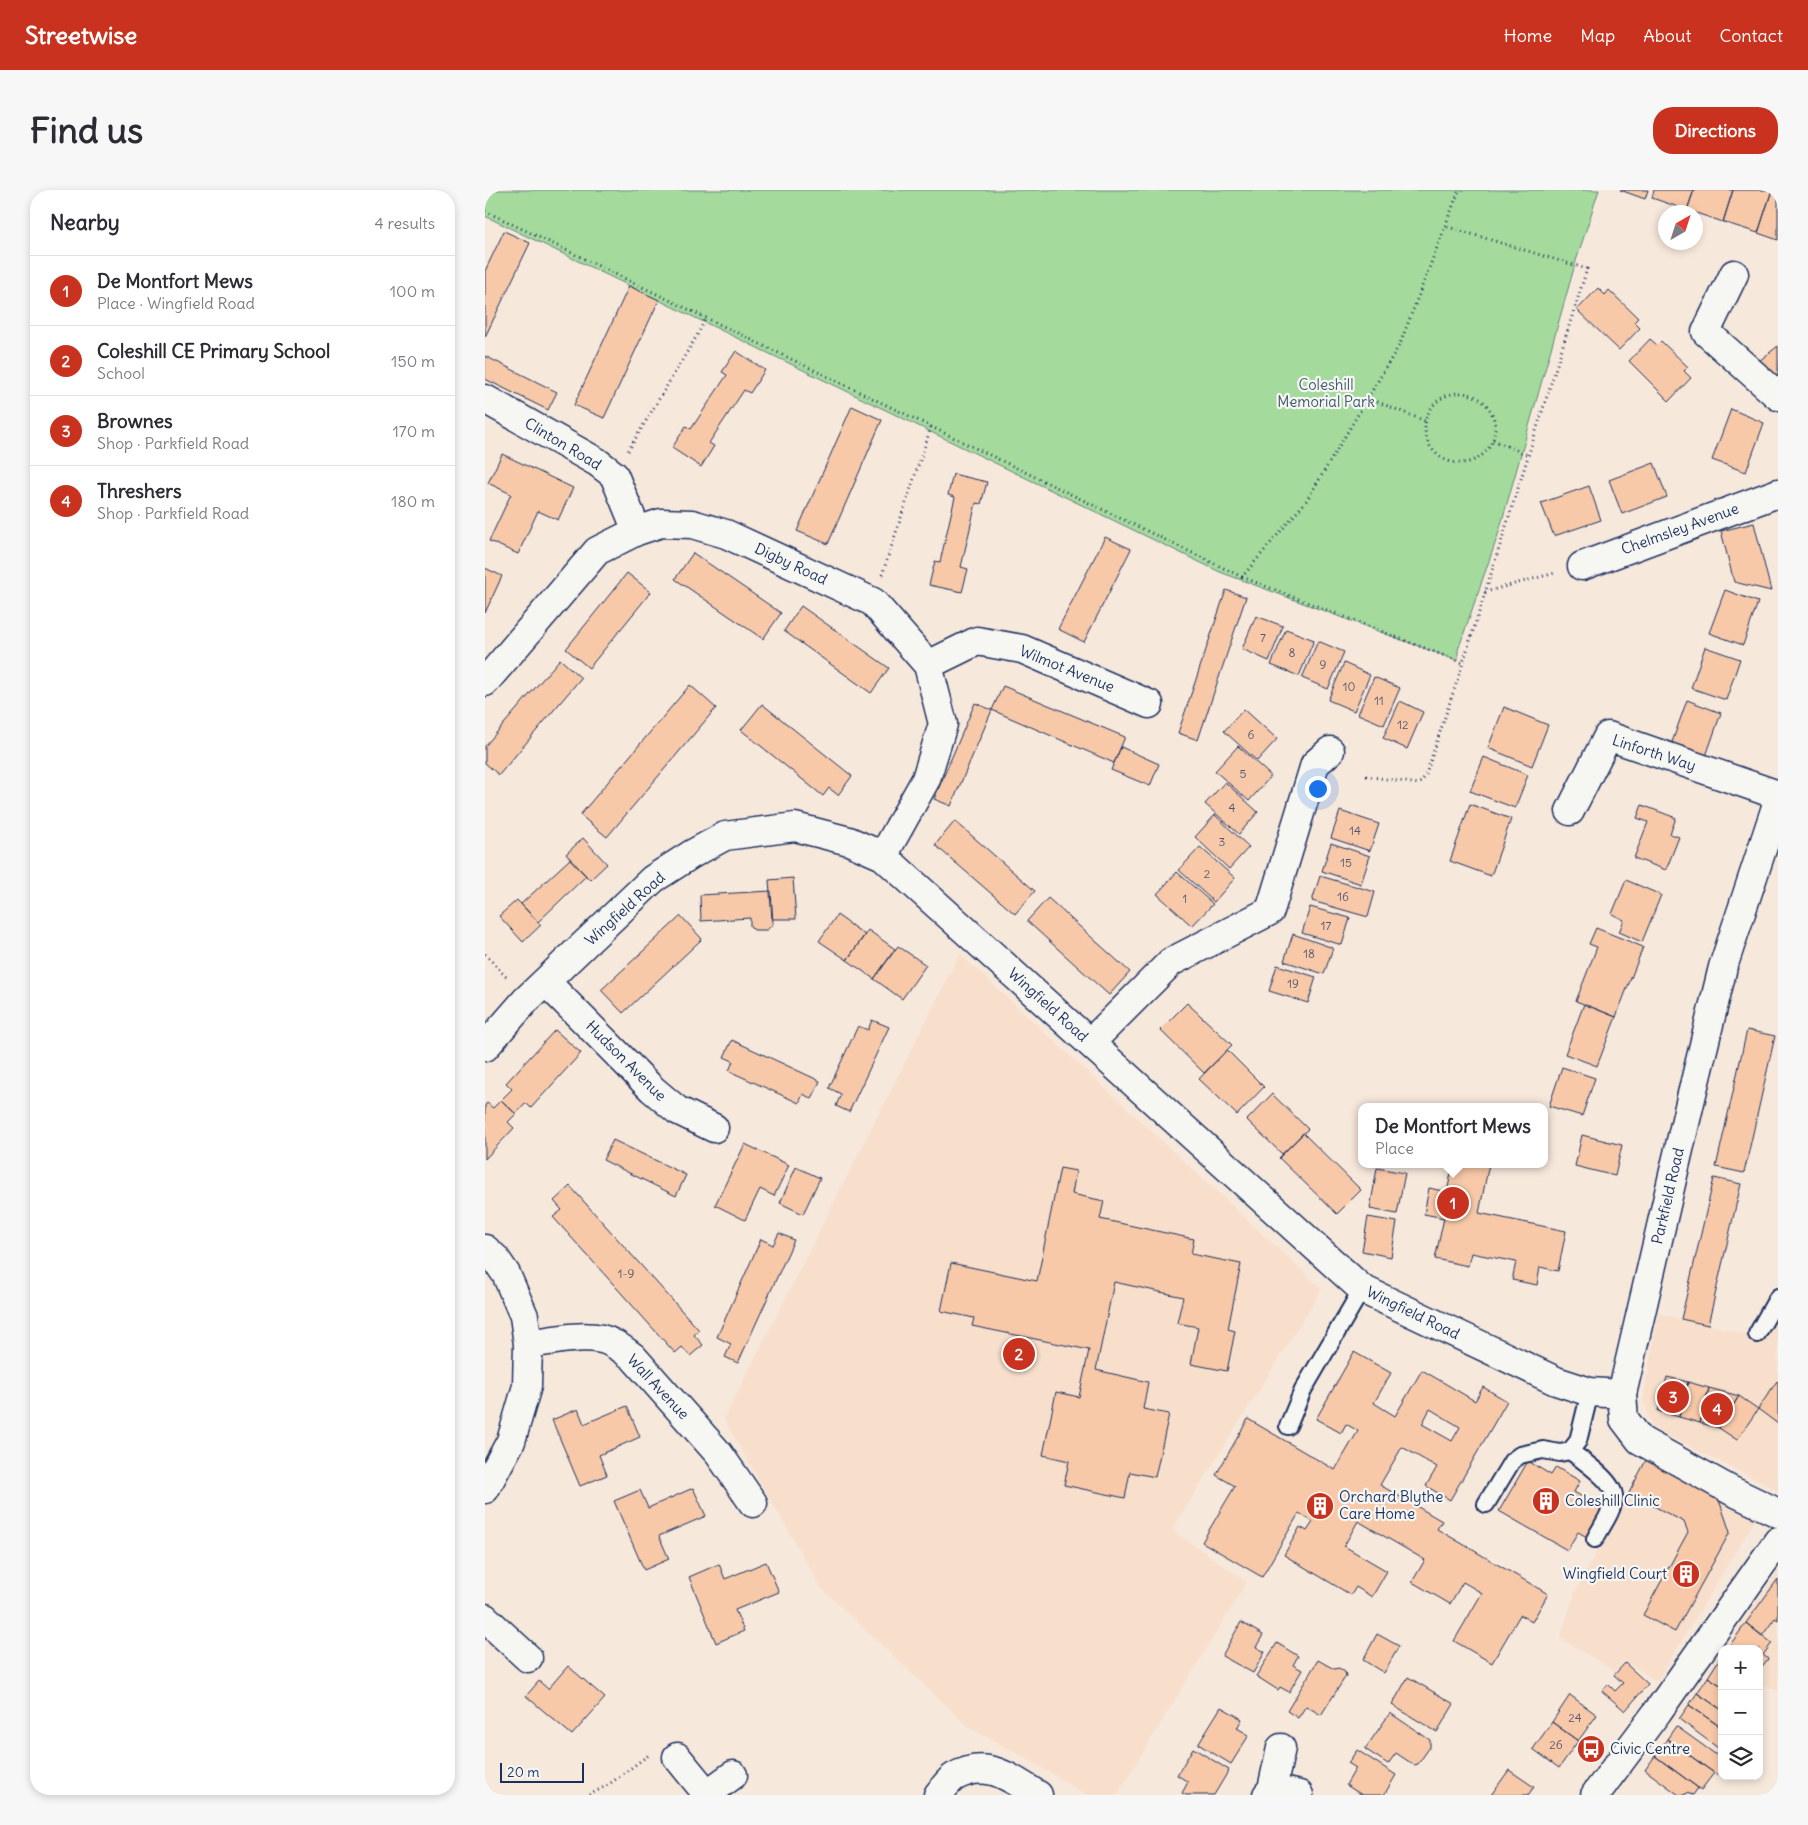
<!DOCTYPE html>
<html lang="en">
<head>
<meta charset="utf-8">
<style>
	body { margin:0; font-family:Delius,sans-serif; background:#f7f7f7; color:#2b2b33 }
	.controls { position:absolute; right:15px; bottom:15px; display:grid; overflow:hidden; border-radius:10px; box-shadow:0 2px 8px #0003 }
	.controls button { width:45px; height:45px; display:grid; place-items:center; padding:0; border:0; border-bottom:1px solid #e1e1e2; background:#fff; color:#2b2b33; font:25px sans-serif }
	.compass { position:absolute; left:1173px; top:15px; width:45px; height:45px; border-radius:50%; background:#fff; box-shadow:0 2px 8px #0003; rotate:39deg }
	.scale { position:absolute; left:15px; bottom:12px; width:84px; box-sizing:border-box; padding-left:5px; border:2px solid #1b2f5e; border-top:0; font-size:14px; line-height:18px; white-space:nowrap; color:#1b2f5e; -webkit-text-stroke:4px #f6f6f2; paint-order:stroke }
	.you { position:absolute; left:832px; top:598px; width:18px; height:18px; margin:-12px; border:4px solid #fff; border-radius:50%; background:#1a73e8; box-shadow:0 0 0 8px #1a73e833 }
	.badge { display:grid; place-items:center; width:32px; height:32px; border-radius:50%; background:#c8321e; color:#fff; font-size:16px; font-weight:700 }
	.pin { position:absolute; translate:-50% -50%; border:2px solid #fff; box-shadow:0 1px 5px #0006 }
	.popup { position:absolute; left:873px; top:913px; width:190px; height:65px; box-sizing:border-box; display:grid; place-content:center; border-radius:10px; background:#fff; filter:drop-shadow(0 1px 4px #0005); font-size:16px; white-space:nowrap; color:#7c7c81 }
	.popup b { font-size:19px; color:#2b2b33 }
	.popup::after { content:''; position:absolute; left:50%; top:100%; margin-left:-10px; border:10px solid transparent; border-top-color:#fff }
	.list { margin:0; padding:0; list-style:none }
	h2 { display:flex; justify-content:space-between; align-items:center; height:65px; margin:0; padding:0 20px; font-size:21px }
	h2 small { font-size:16px; font-weight:400; color:#7c7c81 }
	.list li { display:grid; grid-template-columns:32px 1fr auto; gap:15px; align-items:center; box-sizing:border-box; height:70px; padding:0 20px; border-top:1px solid #e1e1e2 }
	.list b { display:block; font-size:19px; white-space:nowrap }
	.list p { margin:0; font-size:16px; white-space:nowrap; color:#7c7c81 }
	.list em { font-size:16px; font-style:normal; color:#7c7c81 }
	.icon { flex:none; width:28px; height:28px; fill:none; stroke:currentColor; stroke-width:2; stroke-linecap:round; stroke-linejoin:round }
	.map { position:relative; flex:none; width:1293px; height:1605px; overflow:hidden; border-radius:20px }
	header { display:flex; align-items:center; gap:30px; box-sizing:border-box; height:70px; padding:0 25px; background:#c8321e; color:#fff }
	header strong { font-size:24px }
	nav { display:flex; gap:28px; margin-inline-start:auto; font-size:18px }
	.intro { display:flex; align-items:center; justify-content:space-between; box-sizing:border-box; height:120px; padding:0 30px }
	h1 { margin:0; font-size:35px }
	.button { padding:12px 22px; border-radius:20px; background:#c8321e; color:#fff; font-size:18px; font-weight:700 }
	main { display:flex; gap:30px; padding:0 30px }
	aside { flex:1; background:#fff; border-radius:20px; box-shadow:0 2px 8px #0003 }
	.map>svg:first-child { display:block }
	.built { fill:#f7dfcc }
	.green { fill:#a4da9c; stroke:#60847d }
	.building { fill:#f8c9a8; stroke:#1b2f5e; fill-rule:evenodd }
	.lines { fill:none; stroke-linecap:round; stroke-linejoin:round }
	.service-casing { stroke:#1b2f5e; stroke-width:20 }
	.minor-casing { stroke:#1b2f5e; stroke-width:31 }
	.tertiary-casing { stroke:#1b2f5e; stroke-width:31 }
	.secondary-casing { stroke:#1b2f5e; stroke-width:31 }
	.path { stroke:#1b2f5e; stroke-width:3; stroke-dasharray:1 4; stroke-linecap:butt }
	.service { stroke:#f6f6f2; stroke-width:16 }
	.minor { stroke:#f6f6f2; stroke-width:28 }
	.tertiary { stroke:#f6f6f2; stroke-width:28 }
	.secondary { stroke:#f6f6f2; stroke-width:28 }
	.labels { text-anchor:middle; stroke-width:4.5; stroke-linejoin:round; paint-order:stroke }
	.number-label { font-size:12px; fill:#525670 }
	.park-label { font-size:15px; fill:#3d5a6e; stroke:#f6f6f2 }
	.street-label { font-size:15px; fill:#1b2f5e; stroke:#f6f6f2 }
	.poi-label { font-size:15px; fill:#1b2f5e; stroke:#f6f6f2; text-anchor:start }
</style>
</head>
<body>
<header>
<strong>Streetwise</strong>
<nav><a>Home</a><a>Map</a><a>About</a><a>Contact</a></nav>
</header>
<div class="intro"><h1>Find us</h1><a class="button">Directions</a></div>
<main>
<aside>
<h2>Nearby<small>4 results</small></h2>
<ul class="list">
<li><span class="badge">1</span><div><b>De Montfort Mews</b><p>Place · Wingfield Road</p></div><em>100 m</em></li>
<li><span class="badge">2</span><div><b>Coleshill CE Primary School</b><p>School</p></div><em>150 m</em></li>
<li><span class="badge">3</span><div><b>Brownes</b><p>Shop · Parkfield Road</p></div><em>170 m</em></li>
<li><span class="badge">4</span><div><b>Threshers</b><p>Shop · Parkfield Road</p></div><em>180 m</em></li>
</ul>
</aside>
<div class="map">
<svg width="1293" height="1605" viewBox="0 0 1293 1605">
	<rect width="100%" height="100%" fill="#f7e8dc"/>
	<filter id="ink" filterUnits="userSpaceOnUse"><feTurbulence type="fractalNoise" baseFrequency=".02" numOctaves="2"/><feDisplacementMap in="SourceGraphic" scale="10" xChannelSelector="R" yChannelSelector="G"/><feConvolveMatrix kernelMatrix="1 2 1 2 8 2 1 2 1" color-interpolation-filters="sRGB"/></filter>
	<g filter="url(#ink)">
		<path class="built" d="M475,764L837,1099L687,1340L762,1392L632,1605H602L530,1562L485,1538L336,1398L239,1229Z
			M1293,1110V1301L1168,1238L1158,1210L1173,1123L1278,1148Z
			M1161,1270L1272,1327L1172,1491L1139,1471L1130,1481L1075,1448L1090,1402Z
			M1293,1382V1500L1274,1494V1459H1240Z"/>
		<path class="green" d="M0,0H1114L1091,71L1013,345L973,460V471L735,382L0,26Z"/>
		<path class="building" d="M1135,0H1163L1160,9Z
			M1169,0H1209L1202,20L1167,8Z
			M1209,0H1248L1238,32L1202,20Z
			M1248,0H1287L1273,43L1238,32Z
			M1286,3L1293,5V50L1273,43Z
			M19,41L45,53L0,147V81Z
			M144,96L174,110L119,228L89,215Z
			M1113,98L1120,105L1124,100L1153,128L1149,132L1155,138L1134,160L1092,120Z
			M1165,149L1172,155L1176,151L1203,177L1199,181L1206,188L1184,211L1144,171Z
			M1293,156V191L1274,171Z
			M251,161L280,180L265,203L259,200L224,253L229,256L216,277L187,258L201,236L206,239L242,185L237,182Z
			M0,166L72,202L63,220L0,189Z
			M367,216L397,230L343,354L312,341Z
			M1246,219L1279,233L1261,282L1227,270Z
			M17,264L88,298L73,330L53,321L33,364L4,351L26,304L3,293Z
			M1169,273L1182,307L1137,324L1124,290Z
			M468,284L502,292L496,314L491,313L476,377L483,379L477,402L444,395L450,371L455,372L470,307L463,305Z
			M1104,296L1116,330L1069,346L1056,313Z
			M1269,333L1286,401L1249,392L1236,341Z
			M620,347L646,359L599,452L573,439Z
			M208,363L296,423L278,449L190,389Z
			M0,378L17,386L0,423Z
			M142,383L166,402L104,478L81,459Z
			M741,400L761,407L713,550L693,543Z
			M1240,400L1273,412L1258,455L1224,443Z
			M316,416L404,478L386,503L299,441Z
			M771,426L798,436L784,471L757,459Z
			M801,439L829,450L814,486L786,475Z
			M833,451L859,462L843,499L817,488Z
			M1220,457L1255,469L1241,510L1206,498Z
			M75,469L96,488L14,585L0,573V556Z
			M859,473L885,485L869,521L843,510Z
			M889,487L915,498L899,535L873,524Z
			M205,495L231,518L122,647L95,625Z
			M518,496L640,547L629,573L507,520Z
			M1202,510L1236,523L1221,566L1186,555Z
			M915,511L938,522L922,559L898,548Z
			M490,513L507,520L466,616L449,609Z
			M277,514L367,586L353,605L344,598L338,606L256,540Z
			M1019,517L1063,535L1047,576L1003,558Z
			M759,519L792,549L772,571L739,541Z
			M753,556L786,586L764,611L730,581Z
			M636,557L674,574L665,596L626,580Z
			M999,567L1043,585L1030,618L985,601Z
			M740,592L773,622L754,644L720,614Z
			M985,614L1026,629L1006,686L965,671Z
			M1157,615L1191,628L1185,644L1194,647L1181,680L1149,668L1163,632L1152,628Z
			M855,621L894,634L885,661L846,648Z
			M730,625L764,657L744,679L710,647Z
			M470,631L550,701L530,724L450,655Z
			M98,648L122,674L105,690L81,664Z
			M846,653L885,666L876,694L837,681Z
			M715,657L750,688L729,712L694,680Z
			M85,669L101,686L53,732L36,714Z
			M692,682L728,714L707,736L672,704Z
			M835,686L890,702L883,727L827,711Z
			M308,688L311,729H287L284,690Z
			M1141,690L1176,705L1157,752L1134,742L1139,730L1127,724Z
			M286,701L288,734L282,740H269L265,736V728L216,731L215,705Z
			M563,708L645,782L624,805L542,731Z
			M32,710L56,735L38,752L14,726Z
			M825,717L865,728L857,755L817,743Z
			M352,725L380,745L362,770L334,751Z
			M196,726L217,749L138,823L116,800Z
			M1111,738L1158,757L1131,827L1091,811L1112,757L1104,754Z
			M383,740L410,759L389,789L362,770Z
			M808,744L848,758L839,784L799,771Z
			M413,756L441,775L417,809L389,789Z
			M792,775L831,787L823,813L784,801Z
			M702,813L747,855L719,883L675,840Z
			M1099,814L1131,827L1112,876L1080,864Z
			M387,830L404,837L364,922L351,916L356,904L344,898L373,836L383,840Z
			M70,840L96,863L46,918L41,913L31,924L16,910L27,899L21,893Z
			M1262,840L1290,846L1259,983L1231,977Z
			M247,850L335,891L327,909L318,904L314,913L244,881L248,871L239,867Z
			M742,860L779,897L752,925L714,889Z
			M1077,877L1110,888L1097,926L1064,916Z
			M787,904L823,939L797,964L762,930Z
			M16,910L31,924L23,932L29,938L0,969V915L2,913L8,918Z
			M818,943L876,1000L852,1024L794,968Z
			M1097,945L1137,955L1130,986L1090,976Z
			M128,950L201,985L191,1006L118,970Z
			M260,954L304,975L289,1006L275,999L260,1030L230,1015Z
			M968,974H1004L994,1023L1081,1041L1073,1081L1055,1077L1052,1095L1027,1090L1031,1072L986,1063L983,1076L950,1069L959,1028L939,1024L944,998L962,1002Z
			M311,977L335,988L318,1024L295,1013Z
			M575,978L591,981L587,1004L619,1011L615,1029L709,1049L706,1064L756,1074L743,1139L750,1141L742,1181L706,1174L713,1137L692,1133L698,1107L629,1092L611,1180L663,1192L658,1219L684,1224L670,1287L645,1282L640,1308L579,1295L584,1271L558,1265L571,1202L594,1207L604,1160L487,1136L489,1128L456,1121L466,1073L552,1091Z
			M892,978L920,983L912,1024L885,1019Z
			M1229,988L1256,994L1223,1135L1196,1129Z
			M85,996L214,1140L209,1145L218,1155L205,1166L197,1157L190,1163L68,1027L77,1020L69,1011Z
			M883,1027L912,1032L906,1067L877,1061Z
			M294,1043L309,1050L253,1173L240,1167L246,1154L232,1147L276,1049L288,1055Z
			M869,1162L906,1183L889,1213L910,1226L937,1180L990,1211L998,1197L1022,1211L965,1310L941,1296L952,1277L917,1257L895,1295L957,1331L952,1339L1063,1404L1047,1432L1035,1425L1007,1473L969,1451L997,1403L978,1392L965,1414L927,1392L940,1370L873,1331L859,1356L902,1381L887,1407L871,1397L866,1405L799,1365L815,1337L822,1341L828,1332L814,1323L777,1387L717,1352L750,1296L731,1285L763,1229L850,1280L873,1241L861,1234L856,1243L831,1229ZM945,1219L975,1237L967,1251L937,1234Z
			M1182,1187L1203,1192L1194,1227L1173,1221Z
			M1292,1191L1293,1192V1234L1273,1219Z
			M1203,1192L1224,1198L1215,1233L1194,1227Z
			M1224,1198L1254,1206L1234,1238L1215,1233Z
			M1254,1206L1273,1219L1252,1250L1234,1238Z
			M142,1216L155,1247L114,1265L122,1285L95,1296L67,1230L93,1219L99,1234Z
			M1161,1270L1233,1307L1245,1342L1190,1442L1158,1425L1203,1342L1199,1332L1144,1303Z
			M1043,1271L1066,1285L1071,1277L1095,1291L1089,1302L1118,1319L1102,1347L1093,1342L1082,1360L1014,1321Z
			M208,1298L221,1326L174,1346L184,1369L159,1380L129,1311L155,1300L163,1318Z
			M281,1372L294,1402L250,1420L259,1441L231,1453L204,1387L234,1374L240,1389Z
			M1293,1389V1430L1290,1428L1277,1446L1261,1433Z
			M756,1432L778,1445L771,1457L780,1462L768,1483L737,1466Z
			M1261,1433L1287,1453L1278,1465L1283,1469L1274,1480V1459H1242Z
			M892,1444L914,1456L899,1483L878,1470Z
			M792,1453L813,1466L808,1475L817,1480L804,1502L795,1497L793,1500L771,1486Z
			M1235,1468L1237,1470V1496L1223,1487Z
			M833,1470L849,1479L854,1478L860,1482L861,1486L836,1525L821,1516L813,1528L802,1521Z
			M1140,1473L1163,1494L1140,1521L1117,1501L1123,1494L1130,1501L1138,1493L1129,1485Z
			M83,1476L120,1508L87,1545L41,1506L54,1491L63,1499Z
			M923,1487L969,1514L952,1542L907,1515Z
			M1223,1487L1237,1496V1520L1212,1503Z
			M1212,1503L1237,1520V1538L1204,1515Z
			M1085,1505L1112,1525L1093,1551L1067,1532Z
			M1204,1515L1237,1538V1553L1233,1558L1194,1529Z
			M736,1517L757,1529L752,1538L764,1545L746,1574L713,1554Z
			M905,1523L945,1550V1557L933,1574L929,1575L911,1563L903,1574L880,1559Z
			M1067,1532L1093,1551L1074,1578L1048,1559Z
			M1191,1536L1237,1569V1578L1232,1585L1182,1549Z
			M1182,1549L1229,1583L1216,1600L1170,1566Z
			M708,1558L744,1580L729,1605H701L697,1603L703,1592L692,1585Z
			M872,1560L911,1585L899,1605H877L861,1595L871,1578L863,1573Z
			M1170,1566L1213,1598L1208,1605L1201,1603L1200,1605H1194L1160,1580Z
			M1024,1580L1049,1597L1043,1605H1006Z"/>
		<g class="lines">
			<defs>
				<path id="service" d="M1272,1144L1293,1107
					M803,1236L818,1200L877,1099
					M1085,1261C1097,1270 1132,1293 1129,1309C1127,1323 1116,1337 1110,1349
					M1001,1314L1027,1271L1035,1265L1058,1260L1075,1263L1085,1261L1093,1251L1105,1202"/>
				<path id="minor" d="M1249,84L1221,142L1293,206
					M0,209L112,272L129,285L152,341
					M1097,376L1293,303
					M443,475L492,451L537,459L664,514
					M0,492L112,361L152,341L176,333L207,334L241,344L388,412L443,475L458,534L441,589L398,666
					M1085,621L1123,546L1293,605
					M61,792L167,899L192,920L229,938
					M605,853L686,772L785,721L830,574L845,561
					M0,857L41,810L168,689L207,664L240,646L310,637L364,651L398,666L877,1099L1071,1191L1105,1202L1137,1204
					M0,1059L10,1068L21,1084L39,1126L43,1154L42,1196L26,1251L0,1299
					M43,1154C66,1151 94,1144 117,1149C129,1152 138,1160 148,1167L234,1264L268,1313
					M0,1428L43,1468
					M192,1567L223,1605
					M787,1599L814,1605
					M222,1604L248,1585
					M453,1605C458,1599 463,1591 469,1587C502,1568 525,1588 553,1605
					M782,1605L787,1599L796,1558"/>
				<path id="tertiary" d="M1293,611L1238,777L1206,908L1137,1204L1139,1229L1155,1250L1245,1300L1293,1323"/>
				<path id="secondary" d="M1110,1605L1173,1521L1293,1351"/>
			</defs>
			<use href="#service" class="service-casing"/>
			<use href="#minor" class="minor-casing"/>
			<use href="#tertiary" class="tertiary-casing"/>
			<use href="#secondary" class="secondary-casing"/>
			<path class="path" d="M0,21L757,387L822,310L915,154L974,0
				M940 238a35 35 0 1 1 70 0a35 35 0 1 1-70 0Z
				M883,208L940,231
				M1008,250L1043,265
				M143,261L214,142L221,127
				M397,385L446,237
				M757,387L978,473L1102,79L960,36
				M1000,402L1070,383
				M881,586L934,594L940,587L978,473
				M0,764L23,789
				M104,1605L123,1595L165,1564"/>
			<use href="#service" class="service"/>
			<use href="#minor" class="minor"/>
			<use href="#tertiary" class="tertiary"/>
			<use href="#secondary" class="secondary"/>
		</g>
	</g>
	<defs>
		<symbol id="building-disc" viewBox="-11 -11 22 22"><circle r="9.5" fill="#c8321e" stroke="#f6f6f2"/><path d="M-4-6H4V6H1V3H-1V6H-4ZM-2.5-4.3h1.7v1.8h-1.7ZM.8-4.3h1.7v1.8H.8ZM-2.5-1h1.7V.8h-1.7ZM.8-1h1.7V.8H.8Z" fill="#fff"/></symbol>
		<symbol id="bus-disc" viewBox="-11 -11 22 22"><circle r="9.5" fill="#c8321e" stroke="#f6f6f2"/><path d="M-5-6H5V4H4V6H2V4H-2V6H-4V4H-5ZM-3.5-4V0h7V-4ZM-3.5 1.2v1.5H-2V1.2ZM2 1.2v1.5H3.5V1.2Z" fill="#fff"/></symbol>
	</defs>
	<g fill-rule="evenodd">
		<use href="#building-disc" x="1045" y="1295" width="32" height="32"/>
		<use href="#building-disc" x="819" y="1300" width="32" height="32"/>
		<use href="#building-disc" x="1185" y="1368" width="32" height="32"/>
		<use href="#bus-disc" x="1090" y="1543" width="32" height="32"/>
	</g>
	<g class="labels">
		<g class="number-label">
			<text x="778" y="452">7</text>
			<text x="807" y="467">8</text>
			<text x="838" y="479">9</text>
			<text x="864" y="501">10</text>
			<text x="894" y="515">11</text>
			<text x="918" y="539">12</text>
			<text x="766" y="549">6</text>
			<text x="758" y="588">5</text>
			<text x="747" y="622">4</text>
			<text x="870" y="645">14</text>
			<text x="737" y="656">3</text>
			<text x="861" y="677">15</text>
			<text x="722" y="688">2</text>
			<text x="858" y="711">16</text>
			<text x="700" y="713">1</text>
			<text x="841" y="740">17</text>
			<text x="824" y="768">18</text>
			<text x="808" y="798">19</text>
			<text x="141" y="1088">1-9</text>
			<text x="1090" y="1532">24</text>
			<text x="1071" y="1559">26</text>
		</g>
		<g class="park-label">
			<text x="841" y="200">Coleshill<tspan x="841" dy="17">Memorial Park</tspan></text>
		</g>
		<g class="street-label">
			<text transform="translate(78 254) rotate(31)" y="5">Clinton Road</text>
			<text transform="translate(1195 339) rotate(-20)" y="5">Chelmsley Avenue</text>
			<text transform="translate(306 374) rotate(25)" y="5">Digby Road</text>
			<text transform="translate(582 479) rotate(22)" y="5">Wilmot Avenue</text>
			<text transform="translate(1169 563) rotate(18)" y="5">Linforth Way</text>
			<text transform="translate(140 719) rotate(-42)" y="5">Wingfield Road</text>
			<text transform="translate(563 815) rotate(42)" y="5">Wingfield Road</text>
			<text transform="translate(141 871) rotate(45)" y="5">Hudson Avenue</text>
			<text transform="translate(1183 1006) rotate(-77)" y="5">Parkfield Road</text>
			<text transform="translate(928 1123) rotate(26)" y="5">Wingfield Road</text>
			<text transform="translate(173 1197) rotate(47)" y="5">Wall Avenue</text>
		</g>
		<g class="poi-label">
			<text x="854" y="1312">Orchard Blythe<tspan x="854" dy="17">Care Home</tspan></text>
			<text x="1080" y="1316">Coleshill Clinic</text>
			<text x="1182" y="1389" text-anchor="end">Wingfield Court</text>
			<text x="1125" y="1564">Civic Centre</text>
		</g>
	</g>
</svg>
<div class="controls">
<button>+</button>
<button>−</button>
<button><svg class="icon" aria-label="layers" viewBox="0 0 24 24"><path d="M12 4l9 5-9 5-9-5zM3 14l9 5 9-5"/></svg></button>
</div>
<svg class="compass" viewBox="-18 -18 36 36"><path d="M0-13l5 13h-10z" fill="#e53935"/><path d="M0 13l5-13h-10z" fill="#7c7c81"/></svg>
<div class="scale">20 m</div>
<div class="you"></div>
<div class="pin badge" style="left:968px;top:1013px">1</div>
<div class="popup"><b>De Montfort Mews</b>Place</div>
<div class="pin badge" style="left:534px;top:1164px">2</div>
<div class="pin badge" style="left:1188px;top:1207px">3</div>
<div class="pin badge" style="left:1232px;top:1219px">4</div>
</div>
</main>
</body>
</html>
